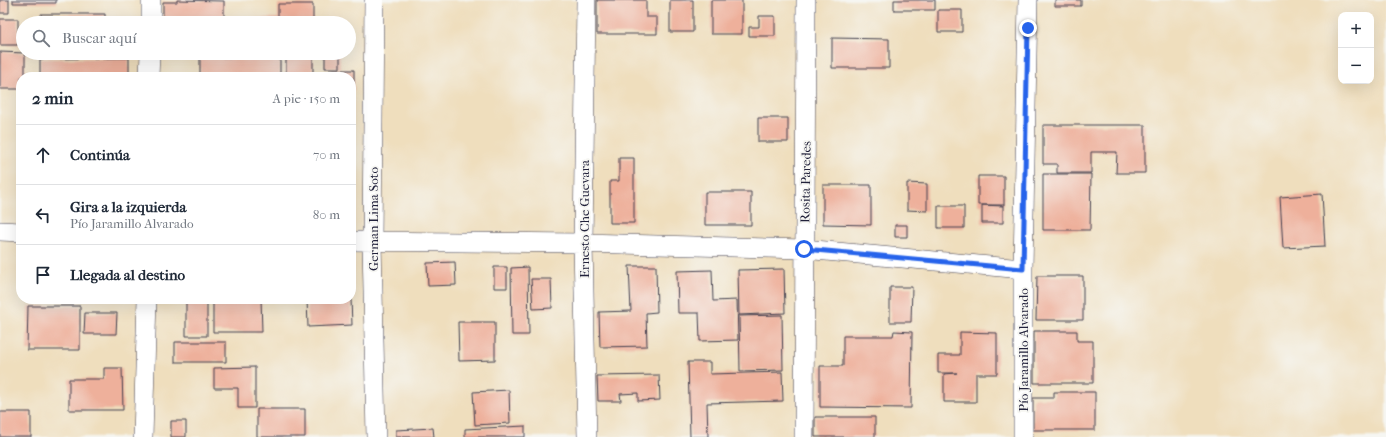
<!DOCTYPE html>
<html lang="es">
<head>
<meta charset="utf-8">
<style>
	body { margin:0; font-family:"IM FELL French Canon",serif; background:#f2f2f3; color:#1f2937 }
	.controls { position:absolute; right:12px; top:12px; display:grid; overflow:hidden; border-radius:8px; box-shadow:0 4px 16px #0002 }
	.controls button { width:36px; height:36px; display:grid; place-items:center; padding:0; border:0; border-bottom:1px solid #e0e1e3; background:#fff; color:#1f2937; font:20px sans-serif }
	.stop { position:absolute; width:12px; height:12px; margin:-9px; border:3px solid #2563eb; border-radius:50%; background:#fff }
	.stop.end { background:#2563eb; border-color:#fff; box-shadow:0 1px 4px #0008 }
	.list { margin:0; padding:0; list-style:none }
	h2 { display:flex; justify-content:space-between; align-items:center; height:52px; margin:0; padding:0 16px; font-size:17px }
	h2 small { font-size:13px; font-weight:400; color:#747a83 }
	.list li { display:grid; grid-template-columns:26px 1fr auto; gap:12px; align-items:center; box-sizing:border-box; height:60px; padding:0 16px; border-top:1px solid #e0e1e3 }
	.list b { display:block; font-size:15px; white-space:nowrap }
	.list p { margin:0; font-size:13px; white-space:nowrap; color:#747a83 }
	.list em { font-size:13px; font-style:normal; color:#747a83 }
	.icon { flex:none; width:22px; height:22px; fill:none; stroke:currentColor; stroke-width:2; stroke-linecap:round; stroke-linejoin:round }
	.map { position:relative; flex:none; width:1386px; height:437px; overflow:hidden }
	.search { position:absolute; background:#fff; box-shadow:0 4px 16px #0002; left:16px; top:16px; width:340px; height:44px; display:flex; align-items:center; gap:10px; box-sizing:border-box; padding:0 14px; border-radius:22px; color:#747a83; font-size:15px }
	.panel { position:absolute; background:#fff; box-shadow:0 4px 16px #0002; left:16px; top:72px; width:340px; height:232px; border-radius:16px }
	.map>svg:first-child { display:block }
	.building { fill:#eeb09b }
	.lines { fill:none; stroke-linecap:round; stroke-linejoin:round }
	.street-casing { stroke:#413e4e; stroke-width:20 }
	.street { stroke:#fff; stroke-width:19 }
	.route { stroke:#2563eb; stroke-width:5 }
	.labels { text-anchor:middle; stroke-width:3.5; stroke-linejoin:round; paint-order:stroke }
	.street-label { font-size:13px; fill:#22223b; stroke:#f6f6f2 }
</style>
</head>
<body>
<div class="map">
<svg width="1386" height="437" viewBox="0 0 1386 437">
	<rect width="100%" height="100%" fill="#f6f6f2"/>
	<filter id="ink" filterUnits="userSpaceOnUse"><feTurbulence type="fractalNoise" baseFrequency=".025" numOctaves="2"/><feDisplacementMap in="SourceGraphic" scale="8" xChannelSelector="R" yChannelSelector="G"/><feConvolveMatrix kernelMatrix="1 2 1 2 8 2 1 2 1" color-interpolation-filters="sRGB"/></filter>
	<filter id="wash" filterUnits="userSpaceOnUse"><feTurbulence type="fractalNoise" baseFrequency=".012" numOctaves="4" result="noise"/><feDisplacementMap in="SourceGraphic" scale="16" xChannelSelector="R" yChannelSelector="G"/><feGaussianBlur stdDeviation="0.9" result="paint"/><feColorMatrix in="noise" values="0 0 0 0 0 0 0 0 0 0 0 0 0 0 0 0 0 1.4 0 .05"/><feComposite in="paint" operator="in"/></filter>
	<g filter="url(#wash)">
		<rect width="100%" height="100%" fill="#efdebd"/>
		<g id="blocks">
			<path class="building" d="M0,0H9V13H0Z
				M13,0H56V3H13Z
				M177,0L224,1V19H163V2H177Z
				M597,0H646V17H657V34H597Z
				M670,0H693V32H670Z
				M711,0H742V34H711Z
				M894,0H935V10H894Z
				M1055,0H1081V6H1055Z
				M278,4H313V23H256V18H278Z
				M938,10H962V32H938Z
				M41,14H105V23H41Z
				M759,16H775V36H749V27H759Z
				M0,19H18V45H0Z
				M832,38L889,39V68H832Z
				M0,52L25,53V77H21V89H0Z
				M42,53H63L64,56L42,57Z
				M181,53H231V56H181Z
				M325,53H340V68H325Z
				M286,56H313V77H286Z
				M280,57V77H200V58Z
				M129,58V77H40V59Z
				M333,70H354V90H351V77H333Z
				M758,118H788V142H758Z
				M1043,125H1145V173H1116L1117,152H1091V173H1057V164H1043Z
				M619,158H634V223H610V181H619Z
				M1043,174H1091L1090,230H1043Z
				M978,176H1004V205H978Z
				M907,183L927,184V211L907,210Z
				M823,185H871V225L823,224Z
				M705,192H751V225H705Z
				M1322,194L1325,246L1283,248L1280,197Z
				M982,205L1003,206V223H982Z
				M938,206H964V228H938Z
				M895,225H907V237H895Z
				M455,262L456,285L428,286L427,263Z
				M629,266H656L657,312L646,313L647,346L600,347L599,312L631,311Z
				M494,267H507V288H494Z
				M528,267L529,335H512L511,268Z
				M784,269L785,313L739,315L738,270Z
				M712,270L713,301L737,300L738,340L700,341L699,313H678L677,271Z
				M1037,276H1083V320H1036Z
				M531,279H551L552,308L533,309Z
				M890,287H912L911,322H890Z
				M186,299H207V336H186Z
				M213,299H261L262,332H213Z
				M307,299H351L352,325L308,327Z
				M28,306H80V350H27Z
				M85,313H117L116,334H84Z
				M782,315L783,370L740,371L739,316Z
				M458,322H495V360L459,361Z
				M894,331L912,332L911,408L820,407V366H843V336H893Z
				M1034,331H1077V341H1093V383H1034Z
				M960,332L997,333V374H976V402H944V374L957,373H938V355H960Z
				M175,342H226V362H175Z
				M688,362H710V374L782,372L783,401L707,403L708,437H690Z
				M255,367V408H238V388H214V368Z
				M104,368H122L123,410H69V379H104Z
				M659,375L660,400L638,401V393L620,394L621,401H598L597,376Z
				M509,390L510,423L475,425L473,392Z
				M1054,392H1095V430H1033V398H1054Z
				M257,409H305V437H257Z
				M0,412H31V437H0Z
				M815,417H875V437H815Z
				M171,421H186V437H171Z
				M525,426V437H465V429Z
				M433,428L434,437H396V430Z"/>
		</g>
	</g>
	<g filter="url(#ink)">
		<use href="#blocks" fill-opacity="0" stroke="#413e4e" stroke-width="1"/>
		<g class="lines">
			<defs>
				<path id="street" d="M374,0L372,242L376,437
					M586,0L583,243L587,437
					M151,23V0
					M149,77L150,53
					M0,231L21,232
					M351,241L583,243L804,249L1023,269
					M143,437L147,299
					M804,437L806,0
					M1023,437V269L1028,0"/>
			</defs>
			<use href="#street" class="street-casing"/>
			<use href="#street" class="street"/>
		</g>
	</g>
	<g class="lines" filter="url(#ink)">
		<path class="route" d="M804,249L1023,269L1028,28"/>
	</g>
	<g class="labels">
		<g class="street-label">
			<text transform="translate(805 182) rotate(-89)" y="5">Rosita Paredes</text>
			<text transform="translate(373 219) rotate(-90)" y="5">German Lima Soto</text>
			<text transform="translate(584 219) rotate(-90)" y="5">Ernesto Che Guevara</text>
			<text transform="translate(1023 350) rotate(-90)" y="5">Pío Jaramillo Alvarado</text>
		</g>
	</g>
</svg>
<div class="controls">
<button>+</button>
<button>−</button>
</div>
<div class="stop" style="left:804px;top:249px"></div>
<div class="stop end" style="left:1028px;top:28px"></div>
<div class="search"><svg class="icon" aria-label="search" viewBox="0 0 24 24"><circle cx="10" cy="10" r="6"/><path d="M15 15l6 6"/></svg>Buscar aquí</div>
<section class="panel">
<h2>2 min<small>A pie · 150 m</small></h2>
<ul class="list">
<li><svg class="icon" aria-label="ahead" viewBox="0 0 24 24"><path d="M12 20V5M6 11l6-6 6 6"/></svg><div><b>Continúa</b></div><em>70 m</em></li>
<li><svg class="icon" aria-label="left" viewBox="0 0 24 24"><path d="M17 20v-9H6M10 6l-5 5 5 5"/></svg><div><b>Gira a la izquierda</b><p>Pío Jaramillo Alvarado</p></div><em>80 m</em></li>
<li><svg class="icon" aria-label="arrive" viewBox="0 0 24 24"><path d="M6 21V4h12l-3 4 3 4H6"/></svg><div><b>Llegada al destino</b></div></li>
</ul>
</section>
</div>
</body>
</html>
